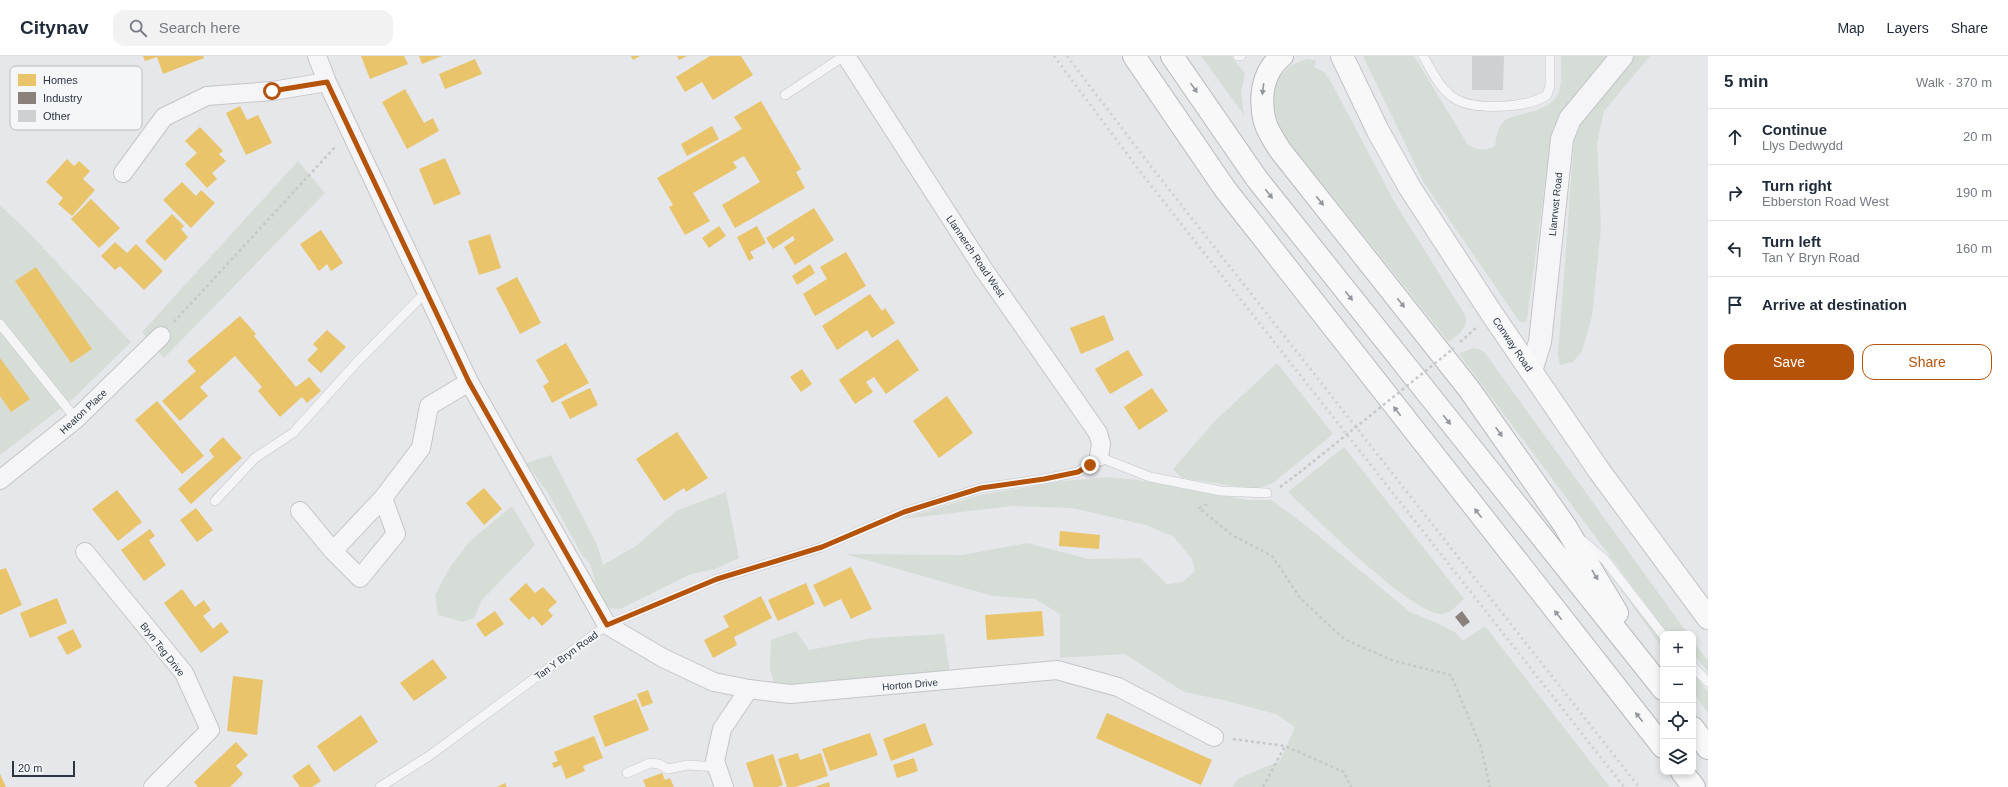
<!DOCTYPE html>
<html lang="en">
<head>
<meta charset="utf-8">
<style>
	body { margin:0; font-family:Helvetica,sans-serif; background:#f2f2f3; color:#1f2937 }
	.controls { position:absolute; right:12px; bottom:12px; display:grid; overflow:hidden; border-radius:8px; box-shadow:0 2px 6px #0003 }
	.controls button { width:36px; height:36px; display:grid; place-items:center; padding:0; border:0; border-bottom:1px solid #e0e1e3; background:#fff; color:#1f2937; font:20px sans-serif }
	.scale { position:absolute; left:12px; bottom:10px; width:63px; box-sizing:border-box; padding-left:4px; border:2px solid #2d3643; border-top:0; font-size:11px; line-height:14px; white-space:nowrap; color:#2d3643; -webkit-text-stroke:3px #f4f6f8; paint-order:stroke }
	.stop { position:absolute; width:12px; height:12px; margin:-9px; border:3px solid #b45309; border-radius:50%; background:#fff }
	.stop.end { background:#b45309; border-color:#fff; box-shadow:0 1px 4px #0008 }
	.list { margin:0; padding:0; list-style:none }
	h2 { display:flex; justify-content:space-between; align-items:center; height:52px; margin:0; padding:0 16px; font-size:17px }
	h2 small { font-size:13px; font-weight:400; color:#747a83 }
	.list li { display:grid; grid-template-columns:26px 1fr auto; gap:12px; align-items:center; box-sizing:border-box; height:56px; padding:0 16px; border-top:1px solid #e0e1e3 }
	.list b { display:block; font-size:15px; white-space:nowrap }
	.list p { margin:0; font-size:13px; white-space:nowrap; color:#747a83 }
	.list em { font-size:13px; font-style:normal; color:#747a83 }
	.actions { display:flex; gap:8px; padding:12px 16px }
	.actions a { flex:1; padding:9px 0; border:1px solid #b45309; border-radius:12px; text-align:center; font-size:14px; color:#b45309 }
	.actions .main { background:#b45309; color:#fff }
	.icon { flex:none; width:22px; height:22px; fill:none; stroke:currentColor; stroke-width:2; stroke-linecap:round; stroke-linejoin:round }
	.map { position:relative; flex:none; width:1708px; height:731px; overflow:hidden }
	header { display:flex; align-items:center; gap:24px; box-sizing:border-box; height:56px; padding:0 20px; background:#fff; border-bottom:1px solid #e0e1e3 }
	header strong { font-size:19px }
	nav { display:flex; gap:22px; margin-inline-start:auto; font-size:14px }
	.search { width:280px; height:36px; background:#f2f2f3; display:flex; align-items:center; gap:10px; box-sizing:border-box; padding:0 14px; border-radius:12px; color:#747a83; font-size:15px }
	main { display:flex }
	aside { flex:1; background:#fff }
	.map>svg:first-child { display:block }
	.green { fill:#d6ddd6 }
	.homes { fill:#e9c46a }
	.industry { fill:#8a817c }
	.building { fill:#ced0d2 }
	.lines { fill:none; stroke-linecap:round; stroke-linejoin:round }
	.service-casing { stroke:#c3c5c8; stroke-width:10 }
	.minor-casing { stroke:#c3c5c8; stroke-width:20 }
	.tertiary-casing { stroke:#c3c5c8; stroke-width:24 }
	.primary-casing { stroke:#c2c4c7; stroke-width:24 }
	.trunk-casing { stroke:#b8babe; stroke-width:24 }
	.path { stroke:#c6c8ca; stroke-width:2.5; stroke-dasharray:3 3; stroke-linecap:butt }
	.service { stroke:#f5f5f7; stroke-width:9 }
	.minor { stroke:#f5f5f7; stroke-width:18 }
	.tertiary { stroke:#f5f5f7; stroke-width:22 }
	.primary { stroke:#f8f8f8; stroke-width:22 }
	.trunk { stroke:#f8f8f8; stroke-width:22 }
	.rail { stroke:#ced0d2; stroke-width:3; stroke-dasharray:2 4; stroke-linecap:butt }
	.path-bridge { stroke:#c6c8ca; stroke-width:2.5; stroke-dasharray:3 3; stroke-linecap:butt }
	.oneway { fill:#92979e }
	.route { stroke:#b45309; stroke-width:5 }
	.labels { text-anchor:middle; stroke-width:4; stroke-linejoin:round; paint-order:stroke }
	.street-label { font-size:10px; fill:#2d3643; stroke:#f4f6f8 }
	.key { fill:#f4f6f8; stroke:#b8bcc2; stroke-width:1 }
	.key-label { font-size:11px; fill:#2d3643 }
</style>
</head>
<body>
<header>
<strong>Citynav</strong>
<div class="search"><svg class="icon" aria-label="search" viewBox="0 0 24 24"><circle cx="10" cy="10" r="6"/><path d="M15 15l6 6"/></svg>Search here</div>
<nav><a>Map</a><a>Layers</a><a>Share</a></nav>
</header>
<main>
<div class="map">
<svg width="1708" height="731" viewBox="0 0 1708 731">
	<rect width="100%" height="100%" fill="#e5e7ea"/>
	<path class="green" d="M1201,0H1231L1245,17L1241,37L1244,59Z
		M1363,0H1414L1468,89C1478,94 1485,96 1495,90C1496,83 1497,75 1501,69C1508,55 1544,61 1557,40C1563,29 1561,12 1561,0H1609L1562,56L1552,74L1527,264L1523,267L1519,265L1424,127Z
		M1634,0H1650L1604,55L1597,87L1601,172L1592,260L1582,295L1573,306L1560,309L1558,299L1574,84C1583,54 1614,25 1634,0Z
		M1308,3L1316,4L1314,11L1324,16L1331,26L1395,147L1465,259C1469,272 1459,278 1449,286L1285,81C1268,51 1268,12 1308,3Z
		M298,105L325,137L164,302L142,276Z
		M0,149L33,181L131,286L74,342L0,399Z
		M1473,292L1479,293L1485,297L1688,578H1668L1459,298Z
		M1277,307L1333,378L1273,427L1256,433L1182,422L1173,413L1214,366Z
		M1344,391L1464,543C1458,548 1450,558 1442,558C1412,559 1313,459 1288,436Z
		M551,399L597,489L603,509L636,490L676,455L726,436L739,502L715,513L691,518L620,553L608,552L599,538L590,508L582,499L548,437L526,407Z
		M1109,421L1138,424L1248,444H1272L1309,472L1410,556L1439,568L1456,577L1463,585L1485,570L1610,731H1232L1239,722L1280,705L1295,671L1276,658L1223,644L1184,636L1125,598L1060,602V558L1035,543L993,540L845,498L962,499L1027,487L1089,503L1140,502L1167,528L1183,526L1195,515L1192,503L1174,481L1146,469L1072,452L1012,450L902,463L980,439L1063,425Z
		M512,450L535,489L482,544L474,562L463,566L438,559L435,539L450,511L469,486Z
		M1610,518L1663,587V593Z
		M796,575L809,594L872,582L944,578L950,617L775,631L770,612L771,584Z
		M1693,585L1708,605V616L1693,598Z
		M1693,617L1708,636V657L1693,636Z"/>
	<path class="homes" d="M143,0H203L204,2L163,18L157,1L145,5Z
		M361,0H404L408,8L370,23Z
		M419,0H442L422,8Z
		M631,0H640L633,4Z
		M677,0H687L679,4Z
		M710,0H741L753,19L713,44L702,26L685,36L676,21Z
		M475,3L482,18L445,33L439,18Z
		M405,33L424,67L433,62L439,75L407,93L382,46Z
		M761,45L801,113L796,116L805,132L735,172L722,149L760,126L744,100L733,106L737,112L693,137L710,165L685,179L669,151L673,149L657,122L742,73L734,61Z
		M240,50L247,64L258,59L272,87L246,99L226,57Z
		M712,70L719,83L687,100L681,88Z
		M200,71L223,95L219,98L226,105L212,117L217,123L207,132L185,108L197,97L185,85Z
		M445,102L461,138L434,149L419,113Z
		M67,103L74,110L79,105L90,115L83,123L95,134L72,160L58,148L63,142L46,126Z
		M182,126L196,140L201,134L215,147L191,172L163,144Z
		M91,143L120,172L99,192L71,163Z
		M814,152L834,184L795,209L784,191L795,184L793,180L773,193L766,182Z
		M172,158L184,170L181,173L188,181L165,205L145,185Z
		M719,170L726,180L709,192L702,182Z
		M757,170L766,187L750,196L754,202L749,205L737,181Z
		M321,174L343,207L331,215L327,208L319,215L300,188Z
		M490,178L501,212L479,219L468,185Z
		M115,186L127,197L136,188L163,215L144,234L120,210L115,214L101,200Z
		M846,196L866,230L815,260L803,238L827,223L820,211Z
		M810,208L815,217L797,229L792,220Z
		M36,211L92,293L71,307L15,225Z
		M517,221L541,267L520,278L496,232Z
		M870,238L882,255L885,252L895,267L872,282L867,274L837,294L822,270Z
		M1104,259L1114,284L1081,298L1070,272Z
		M240,260L256,278L254,280L296,331L309,321L321,335L307,347L302,341L280,361L258,335L262,331L235,300L200,331L208,340L180,365L162,345L196,315L187,305Z
		M327,274L346,291L321,317L307,304L318,293L313,288Z
		M898,283L919,314L886,338L874,321L866,326L873,336L855,348L839,324Z
		M566,287L589,327L552,347L543,330L549,326L536,304Z
		M1128,294L1143,319L1110,338L1095,313Z
		M0,302L30,343L11,356L0,340Z
		M802,313L812,328L801,336L790,321Z
		M590,332L598,349L570,363L561,346Z
		M1152,332L1168,355L1139,374L1124,351Z
		M947,340L973,377L939,402L913,365Z
		M157,345L204,400L182,418L135,364Z
		M677,376L708,422L686,436L684,432L664,445L636,403Z
		M223,381L242,402L191,448L178,433L214,401L209,394Z
		M484,432L502,453L484,469L466,447Z
		M117,434L142,466L118,485L92,453Z
		M196,452L213,474L197,486L180,464Z
		M150,473L155,480L149,484L166,509L144,525L121,494Z
		M1060,475L1100,479L1099,493L1059,490Z
		M851,511L872,553L851,563L841,543L824,551L813,529Z
		M6,512L22,549L0,559V514Z
		M526,527L535,537L543,531L557,546L548,554L553,560L542,570L533,560L529,564L509,543Z
		M806,527L815,548L778,565L768,544Z
		M182,533L195,551L204,544L211,554L203,560L213,573L221,566L229,576L201,597L164,547Z
		M761,540L772,562L734,581L737,589L713,602L704,584L729,571L723,560Z
		M57,542L67,567L30,582L20,557Z
		M495,555L504,568L485,581L476,568Z
		M1042,555L1044,580L987,584L985,559Z
		M73,573L82,591L67,599L57,581Z
		M433,603L447,622L414,645L400,627Z
		M233,620L263,624L257,679L227,675Z
		M648,634L653,647L642,651L637,638Z
		M636,643L649,674L605,691L593,660Z
		M1107,657L1212,704L1201,729L1096,682Z
		M361,659L378,686L334,716L317,690Z
		M925,667L933,689L891,705L883,683Z
		M870,677L878,699L830,715L822,693Z
		M594,680L603,702L583,710L585,715L566,723L561,709L554,712L552,707L558,705L554,696Z
		M236,686L248,699L236,710L243,718L230,731H198L194,726Z
		M798,697L800,704L821,697L828,720L795,731H787L778,703Z
		M773,698L783,729L777,731H754L746,707Z
		M914,702L918,715L897,722L893,709Z
		M309,708L321,725L312,731H300L292,720Z
		M662,717L665,724L670,722L674,731H646L643,724Z
		M0,718L6,731H0Z
		M829,726L830,731H814Z
		M505,727L507,731H497Z"/>
	<path class="industry" d="M1462,555L1470,566L1463,571L1455,561Z"/>
	<path class="building" d="M1472,0H1504L1503,34H1472Z"/>
	<g class="lines">
		<defs>
			<path id="service" d="M1238,0H1241
				M1423,0C1432,15 1439,32 1454,42C1473,55 1529,52 1547,39L1550,30V0
				M785,39L844,0
				M0,268L76,363
				M215,445L255,402L293,377L358,305L426,236
				M1583,485L1605,504L1663,579
				M1693,611L1708,626
				M627,717L650,707L659,708L668,713L687,709L717,711
				M380,731L429,700L607,569L717,523L822,491L904,456L981,432L1044,423L1078,416L1099,401L1150,421L1221,435L1267,437"/>
			<path id="minor" d="M317,0L327,26L469,326L607,569L663,602L714,626L749,633L790,638L1057,614L1118,631L1214,681
				M846,0L984,214L1098,377L1101,388L1099,401
				M123,117L164,61L207,40L272,35L327,26
				M0,424L76,363L161,280
				M383,442L421,392L429,350L469,326
				M300,455L333,495L360,522L396,478L383,442L333,495
				M85,496L184,617L210,674L153,731
				M724,731L715,705L722,673L749,633"/>
			<path id="tertiary" d="M1531,315L1540,286L1562,83L1570,63L1622,0"/>
			<path id="primary" d="M1342,0L1378,75L1410,132L1492,258L1600,416L1708,562"/>
			<path id="trunk" d="M1134,0L1225,133L1663,691
				M1172,0L1257,123L1663,633
				M1282,0C1262,16 1259,42 1265,66C1268,76 1275,86 1280,94L1469,333L1565,470L1617,557
				M1693,672L1708,692
				M1682,716L1694,731"/>
		</defs>
		<use href="#service" class="service-casing"/>
		<use href="#minor" class="minor-casing"/>
		<use href="#tertiary" class="tertiary-casing"/>
		<use href="#primary" class="primary-casing"/>
		<use href="#trunk" class="trunk-casing"/>
		<path class="path" d="M174,266L336,90
			M1460,286L1476,272
			M1280,431L1299,417
			M1207,448L1199,452L1232,479L1272,500L1301,543L1344,583L1394,605L1451,619L1481,691L1490,731
			M1233,683L1285,690L1344,716L1351,731
			M1263,731L1285,690"/>
		<use href="#service" class="service"/>
		<use href="#minor" class="minor"/>
		<use href="#tertiary" class="tertiary"/>
		<use href="#primary" class="primary"/>
		<use href="#trunk" class="trunk"/>
		<path class="rail" d="M1054,0L1142,118L1624,731
			M1067,0L1153,113L1639,731"/>
		<path class="path-bridge" d="M1299,417L1454,292"/>
	</g>
	<defs><path id="oneway-solid" d="M-6-.8H1V-3.2L6.5 0L1 3.2V.8H-6Z"/></defs>
	<g class="oneway">
		<use href="#oneway-solid" transform="translate(1194 32) rotate(55)"/>
		<use href="#oneway-solid" transform="translate(1263 33) rotate(97)"/>
		<use href="#oneway-solid" transform="translate(1269 138) rotate(52)"/>
		<use href="#oneway-solid" transform="translate(1320 145) rotate(52)"/>
		<use href="#oneway-solid" transform="translate(1349 240) rotate(52)"/>
		<use href="#oneway-solid" transform="translate(1401 247) rotate(52)"/>
		<use href="#oneway-solid" transform="translate(1397 355) rotate(-128)"/>
		<use href="#oneway-solid" transform="translate(1447 364) rotate(51)"/>
		<use href="#oneway-solid" transform="translate(1499 376) rotate(55)"/>
		<use href="#oneway-solid" transform="translate(1478 457) rotate(-128)"/>
		<use href="#oneway-solid" transform="translate(1595 519) rotate(59)"/>
		<use href="#oneway-solid" transform="translate(1558 559) rotate(-128)"/>
		<use href="#oneway-solid" transform="translate(1639 661) rotate(-128)"/>
	</g>
	<g class="lines">
		<path class="route" d="M272,35L327,26L469,326L607,569L717,523L822,491L904,456L981,432L1044,423L1078,416L1090,409"/>
	</g>
	<g class="labels">
		<g class="street-label">
			<text transform="translate(1555 148) rotate(-84)" y="4">Llanrwst Road</text>
			<text transform="translate(976 200) rotate(56)" y="4">Llannerch Road West</text>
			<text transform="translate(1513 288) rotate(56)" y="4">Conway Road</text>
			<text transform="translate(83 355) rotate(-43)" y="4">Heaton Place</text>
			<text transform="translate(163 593) rotate(52)" y="4">Bryn Teg Drive</text>
			<text transform="translate(566 599) rotate(-36)" y="4">Tan Y Bryn Road</text>
			<text transform="translate(910 628) rotate(-5)" y="4">Horton Drive</text>
		</g>
	</g>
	<rect x="10" y="10" width="132" height="64" rx="6" class="key"/>
	<rect x="18" y="18" width="18" height="12" fill="#e9c46a"/>
	<rect x="18" y="36" width="18" height="12" fill="#8a817c"/>
	<rect x="18" y="54" width="18" height="12" fill="#ced0d2"/>
	<g class="key-label">
		<text x="43" y="28">Homes</text>
		<text x="43" y="46">Industry</text>
		<text x="43" y="64">Other</text>
	</g>
</svg>
<div class="controls">
<button>+</button>
<button>−</button>
<button><svg class="icon" aria-label="locate" viewBox="0 0 24 24"><circle cx="12" cy="12" r="6"/><path d="M12 2v4M12 18v4M2 12h4M18 12h4"/></svg></button>
<button><svg class="icon" aria-label="layers" viewBox="0 0 24 24"><path d="M12 4l9 5-9 5-9-5zM3 14l9 5 9-5"/></svg></button>
</div>
<div class="scale">20 m</div>
<div class="stop" style="left:272px;top:35px"></div>
<div class="stop end" style="left:1090px;top:409px"></div>
</div>
<aside>
<h2>5 min<small>Walk · 370 m</small></h2>
<ul class="list">
<li><svg class="icon" aria-label="ahead" viewBox="0 0 24 24"><path d="M12 20V5M6 11l6-6 6 6"/></svg><div><b>Continue</b><p>Llys Dedwydd</p></div><em>20 m</em></li>
<li><svg class="icon" aria-label="right" viewBox="0 0 24 24"><path d="M7 20v-9h11M14 6l5 5-5 5"/></svg><div><b>Turn right</b><p>Ebberston Road West</p></div><em>190 m</em></li>
<li><svg class="icon" aria-label="left" viewBox="0 0 24 24"><path d="M17 20v-9H6M10 6l-5 5 5 5"/></svg><div><b>Turn left</b><p>Tan Y Bryn Road</p></div><em>160 m</em></li>
<li><svg class="icon" aria-label="arrive" viewBox="0 0 24 24"><path d="M6 21V4h12l-3 4 3 4H6"/></svg><div><b>Arrive at destination</b></div></li>
</ul>
<div class="actions"><a class="main">Save</a><a>Share</a></div>
</aside>
</main>
</body>
</html>
